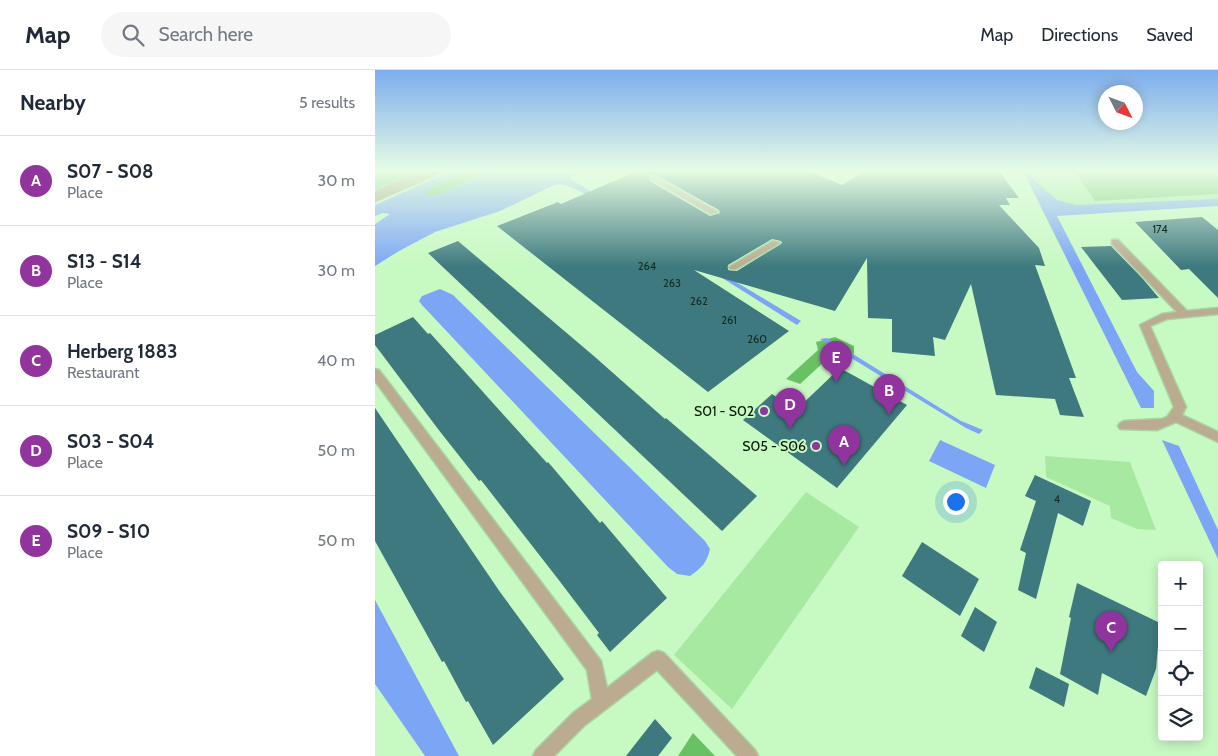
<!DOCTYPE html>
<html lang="en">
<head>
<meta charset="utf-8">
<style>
	body { margin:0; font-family:Cabin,sans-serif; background:#f6f6f7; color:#1f2937 }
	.controls { position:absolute; right:15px; bottom:15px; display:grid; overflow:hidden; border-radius:5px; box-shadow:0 2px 12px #0003 }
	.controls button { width:45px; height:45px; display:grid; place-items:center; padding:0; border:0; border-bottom:1px solid #e0e1e3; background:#fff; color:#1f2937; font:25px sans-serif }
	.compass { position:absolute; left:723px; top:15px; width:45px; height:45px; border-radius:50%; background:#fff; box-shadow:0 2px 12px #0003; rotate:132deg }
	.you { position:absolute; left:580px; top:431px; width:18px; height:18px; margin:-12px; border:4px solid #fff; border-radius:50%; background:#1a73e8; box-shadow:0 0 0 8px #1a73e833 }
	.badge { display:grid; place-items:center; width:32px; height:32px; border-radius:50%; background:#91349e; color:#fff; font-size:16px; font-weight:700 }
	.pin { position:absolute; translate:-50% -41px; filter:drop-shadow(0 1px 2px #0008) }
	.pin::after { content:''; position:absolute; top:26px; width:18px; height:15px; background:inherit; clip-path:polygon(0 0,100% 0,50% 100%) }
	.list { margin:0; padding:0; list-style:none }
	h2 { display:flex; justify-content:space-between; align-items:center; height:65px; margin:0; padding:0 20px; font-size:21px }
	h2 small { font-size:16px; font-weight:400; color:#747a83 }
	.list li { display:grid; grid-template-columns:32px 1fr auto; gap:15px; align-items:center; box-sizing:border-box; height:90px; padding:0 20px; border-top:1px solid #e0e1e3 }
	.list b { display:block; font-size:19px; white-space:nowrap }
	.list p { margin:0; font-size:16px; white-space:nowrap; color:#747a83 }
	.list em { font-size:16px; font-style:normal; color:#747a83 }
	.icon { flex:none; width:28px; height:28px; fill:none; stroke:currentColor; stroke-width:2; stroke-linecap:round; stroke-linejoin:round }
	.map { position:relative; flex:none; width:843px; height:686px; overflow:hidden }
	header { display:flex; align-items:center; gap:30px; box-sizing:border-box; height:70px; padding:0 25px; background:#fff; border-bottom:1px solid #e0e1e3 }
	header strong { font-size:24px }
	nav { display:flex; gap:28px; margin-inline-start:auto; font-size:18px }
	.search { width:350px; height:45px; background:#f6f6f7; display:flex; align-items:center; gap:12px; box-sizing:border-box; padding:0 18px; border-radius:28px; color:#747a83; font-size:19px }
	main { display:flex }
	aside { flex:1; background:#fff }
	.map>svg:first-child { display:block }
	.green { fill:#a8e9a2 }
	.forest { fill:#6ac163 }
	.water { fill:#7ca6f5 }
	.building { fill:#3d797e; fill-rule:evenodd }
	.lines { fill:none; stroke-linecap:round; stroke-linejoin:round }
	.lane-casing { stroke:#a8d4a3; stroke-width:3 }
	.secondary-casing { stroke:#a8d4a3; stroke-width:2 }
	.lane { fill:#baab91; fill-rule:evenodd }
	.secondary { fill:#a28d65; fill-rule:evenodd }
	.poi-dot { fill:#91349e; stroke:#c7f9c2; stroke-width:2 }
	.labels { text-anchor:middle; stroke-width:4; stroke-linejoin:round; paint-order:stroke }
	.number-label { font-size:11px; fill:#122d22 }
	.poi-label { font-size:14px; fill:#041403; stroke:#c7f9c2; text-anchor:end }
</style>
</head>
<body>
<header>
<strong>Map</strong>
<div class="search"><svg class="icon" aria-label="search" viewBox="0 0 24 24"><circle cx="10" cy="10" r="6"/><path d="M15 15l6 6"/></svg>Search here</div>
<nav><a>Map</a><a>Directions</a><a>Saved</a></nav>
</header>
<main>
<aside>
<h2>Nearby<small>5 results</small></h2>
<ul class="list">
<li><span class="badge">A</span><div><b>S07 - S08</b><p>Place</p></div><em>30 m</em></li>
<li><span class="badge">B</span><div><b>S13 - S14</b><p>Place</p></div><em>30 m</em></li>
<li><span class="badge">C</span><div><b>Herberg 1883</b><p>Restaurant</p></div><em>40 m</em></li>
<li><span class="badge">D</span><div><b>S03 - S04</b><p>Place</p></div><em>50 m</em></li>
<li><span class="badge">E</span><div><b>S09 - S10</b><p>Place</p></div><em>50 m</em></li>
</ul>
</aside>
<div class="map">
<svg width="843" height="686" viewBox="0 0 843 686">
	<rect width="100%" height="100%" fill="#c7f9c2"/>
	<path class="green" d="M654,101H843V132L676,140Z
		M670,386L755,392L781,460L762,459L736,448L735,436L671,407Z
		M431,422L484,457L357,639L299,585Z"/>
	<path class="forest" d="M0,101H52L0,124Z
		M93,101H112L67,123L53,126L51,123L58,117Z
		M737,101H826L843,105V124L720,131L701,103Z
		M460,267L479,276V284L462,280L425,314L411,309L443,280L441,272Z
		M318,663L340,686H303Z"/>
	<path class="water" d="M76,101H93L58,117L51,123L53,126L67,123L112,101H209L194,108L231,131C212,130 197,111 179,115L125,141L60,162L24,181L0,196V154L15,144L8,143L0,146V135Z
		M648,101H657L656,107L682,130L701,135L843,129V136L682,146L762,302L779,321V338H766Z
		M296,173L426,251L422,255L293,174Z
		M65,219L78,225L330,471L335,479C332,492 327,498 315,506L302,504L293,497L47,235L44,231L47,226Z
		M452,268L586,351L608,360L604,364L591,358L445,269Z
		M565,370L620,395L611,418L554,391Z
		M787,370L804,376L843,460V489Z
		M0,530L84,686H50L0,614Z"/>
	<path class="building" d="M262,101H433L467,115L490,101H624L644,128H631L635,135H624L664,178L670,196L660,195L701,308H694L709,347L685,345L680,329L621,325L596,214L570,270L558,267L560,286L517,282V249L493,248L492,188L460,241L319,200L414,261L333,322L122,156L183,132L186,134ZM281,105L344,140L345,143L335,146L275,111V106ZM397,169L406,171L407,173L362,201L353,200V195Z
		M827,147L843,160V228L814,199L806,200L760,152Z
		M83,171L220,287L290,349L291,348L382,426L347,461L53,183Z
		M736,176L768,209L784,228L747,230L706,177Z
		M38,247L53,264L55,263L172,393L173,392L225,453L227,451L292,528L235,582L222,565L224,563L183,509L106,410L104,411L63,359L0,275V265Z
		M465,298L532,335L462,418L368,350L397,324L421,340Z
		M0,338L125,522L189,609L118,675L93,631L91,632L69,591L67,592L0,471Z
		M660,405L716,431L708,456L683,443L661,529L643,520L651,483L645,480L661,431L650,426Z
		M547,472L604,509L585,546L527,506Z
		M702,513L785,553L781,599L771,626L727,603L723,625L685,604L696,548L694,547Z
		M600,537L622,552L609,582L586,566Z
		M661,597L694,614L689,637L654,618Z
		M280,649L297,668L283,686H251Z"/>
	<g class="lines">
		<defs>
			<path id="lane" d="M276,107H280L343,142L336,144L276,109Z
				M737,170H743L812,241L843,238V244L792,249L775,256L811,337L807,345L843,362V372L801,352L782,360L745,359L743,356L745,353L749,351L787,349L792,347L799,337L765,255L787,244L802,242L737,174Z
				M398,171L405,173L361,199H355L354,197Z
				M0,299L4,300L226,591L232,618L277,583L283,581L289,583L380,680L383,686H362L282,600L210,655L179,686H158L161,680L198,643L217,629L212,600L0,311Z"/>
			<path id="secondary" d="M45,101H66L64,104L0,132V121Z"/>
		</defs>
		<use href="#lane" class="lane-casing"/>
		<use href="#secondary" class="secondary-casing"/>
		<use href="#lane" class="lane"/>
		<use href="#secondary" class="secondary"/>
	</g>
	<linearGradient id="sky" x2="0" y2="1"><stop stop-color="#7daeed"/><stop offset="0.51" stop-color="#e6fce4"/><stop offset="1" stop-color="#e6fce4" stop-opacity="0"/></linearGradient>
	<rect width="843" height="197" fill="url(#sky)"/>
	<g class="poi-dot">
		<circle cx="389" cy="341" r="5"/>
		<circle cx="441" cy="376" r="5"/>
	</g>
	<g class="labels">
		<g class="number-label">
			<text x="785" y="163">174</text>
			<text x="272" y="200">264</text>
			<text x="297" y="217">263</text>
			<text x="324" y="235">262</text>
			<text x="354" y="254">261</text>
			<text x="382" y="273">260</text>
			<text x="682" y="433">4</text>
		</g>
		<g class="poi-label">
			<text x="379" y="346">S01 - S02</text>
			<text x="431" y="381">S05 - S06</text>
		</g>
	</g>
</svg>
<div class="controls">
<button>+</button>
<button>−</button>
<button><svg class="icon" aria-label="locate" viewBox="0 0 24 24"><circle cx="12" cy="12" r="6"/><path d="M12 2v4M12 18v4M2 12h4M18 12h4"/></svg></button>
<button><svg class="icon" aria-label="layers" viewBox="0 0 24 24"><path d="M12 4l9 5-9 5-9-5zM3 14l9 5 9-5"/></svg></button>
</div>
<svg class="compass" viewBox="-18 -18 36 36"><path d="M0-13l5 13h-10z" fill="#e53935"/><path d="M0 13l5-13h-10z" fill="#747a83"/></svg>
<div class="you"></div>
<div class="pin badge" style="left:469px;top:396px">A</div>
<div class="pin badge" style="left:514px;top:345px">B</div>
<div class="pin badge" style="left:736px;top:582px">C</div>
<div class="pin badge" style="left:415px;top:359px">D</div>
<div class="pin badge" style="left:461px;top:312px">E</div>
</div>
</main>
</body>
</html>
